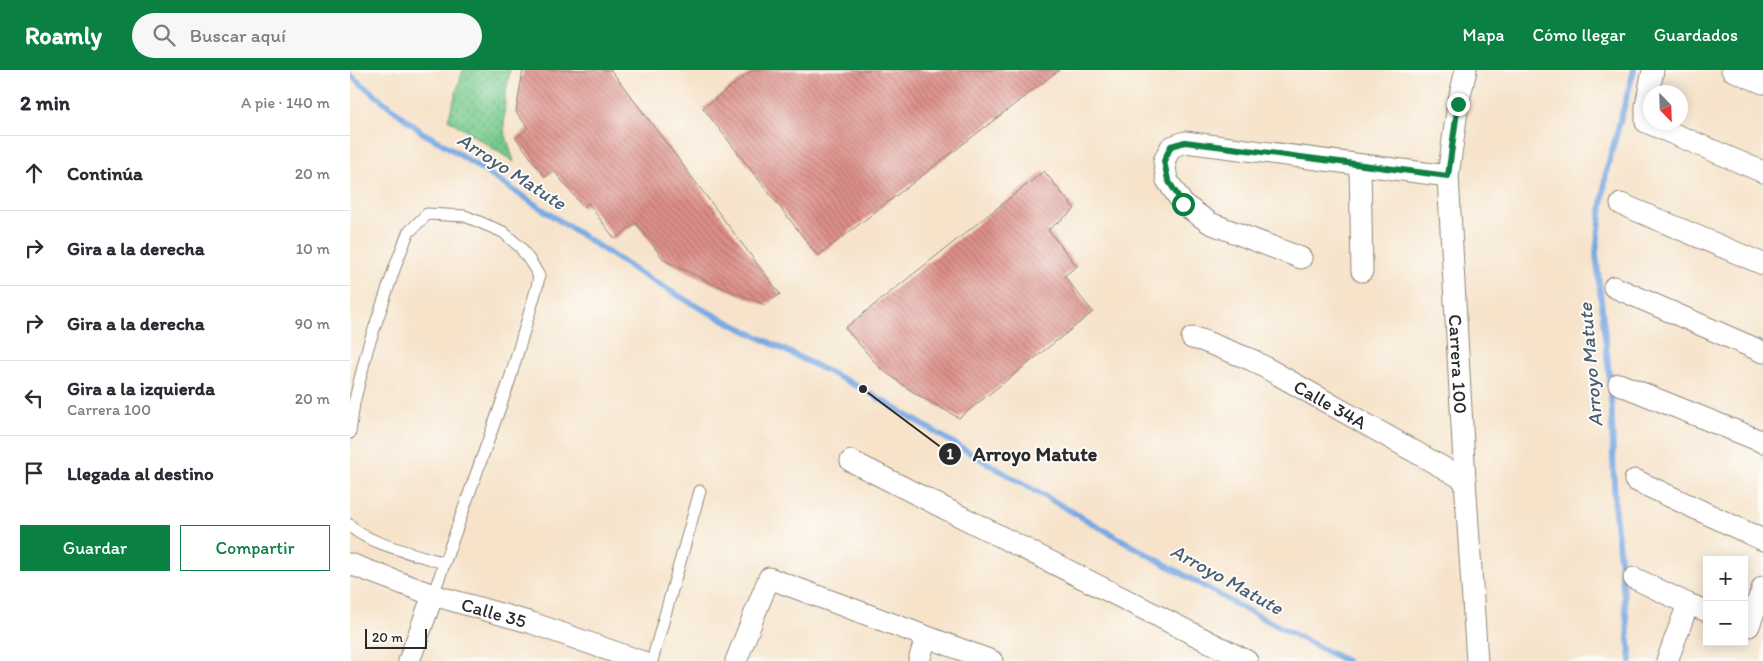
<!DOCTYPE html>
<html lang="es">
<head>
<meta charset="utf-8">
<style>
	body { margin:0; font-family:Itim,sans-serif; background:#f7f7f7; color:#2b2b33 }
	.controls { position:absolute; right:15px; bottom:15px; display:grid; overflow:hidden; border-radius:0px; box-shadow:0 2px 12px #0003 }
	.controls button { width:45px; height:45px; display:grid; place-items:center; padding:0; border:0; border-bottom:1px solid #e1e1e2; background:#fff; color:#2b2b33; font:25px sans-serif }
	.compass { position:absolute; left:1293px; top:15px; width:45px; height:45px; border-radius:50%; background:#fff; box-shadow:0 2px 12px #0003; rotate:157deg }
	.scale { position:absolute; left:15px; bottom:12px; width:62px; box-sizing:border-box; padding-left:5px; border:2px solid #2b2b2b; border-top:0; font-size:14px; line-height:18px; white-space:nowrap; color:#2b2b2b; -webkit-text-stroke:4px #fdfcf7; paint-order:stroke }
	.stop { position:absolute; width:15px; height:15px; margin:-11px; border:4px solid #0b8043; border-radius:50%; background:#fff }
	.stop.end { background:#0b8043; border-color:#fff; box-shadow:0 1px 5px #0008 }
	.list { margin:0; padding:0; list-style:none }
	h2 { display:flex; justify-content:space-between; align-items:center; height:65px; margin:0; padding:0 20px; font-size:21px }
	h2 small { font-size:16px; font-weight:400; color:#7c7c81 }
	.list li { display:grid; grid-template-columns:32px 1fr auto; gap:15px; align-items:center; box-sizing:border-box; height:75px; padding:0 20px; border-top:1px solid #e1e1e2 }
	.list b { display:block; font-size:19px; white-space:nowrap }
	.list p { margin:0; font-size:16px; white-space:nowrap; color:#7c7c81 }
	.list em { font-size:16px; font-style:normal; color:#7c7c81 }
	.actions { display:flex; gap:10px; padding:15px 20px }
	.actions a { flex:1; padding:11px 0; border:1px solid #0b8043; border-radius:0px; text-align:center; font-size:18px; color:#0b8043 }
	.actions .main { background:#0b8043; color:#fff }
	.icon { flex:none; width:28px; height:28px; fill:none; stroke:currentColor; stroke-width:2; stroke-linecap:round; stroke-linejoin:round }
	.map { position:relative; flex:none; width:1413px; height:591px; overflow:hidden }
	header { display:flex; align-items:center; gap:30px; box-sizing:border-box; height:70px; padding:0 25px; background:#0b8043; color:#fff }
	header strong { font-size:24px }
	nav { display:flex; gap:28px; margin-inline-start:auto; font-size:18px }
	.search { width:350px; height:45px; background:#f7f7f7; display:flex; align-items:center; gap:12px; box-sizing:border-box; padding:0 18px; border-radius:28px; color:#7c7c81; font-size:19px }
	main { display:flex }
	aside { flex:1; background:#fff }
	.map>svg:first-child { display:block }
	.grass { fill:url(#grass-dots); stroke:#507a5c }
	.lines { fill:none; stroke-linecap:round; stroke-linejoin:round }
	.stream { stroke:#78a9e3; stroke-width:6 }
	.building { fill:url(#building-back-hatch) }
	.lane-casing { stroke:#90877a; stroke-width:13 }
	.street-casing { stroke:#90877a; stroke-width:23 }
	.lane { stroke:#fff; stroke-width:11 }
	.street { stroke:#fff; stroke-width:21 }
	.route { stroke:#0b8043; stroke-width:6 }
	.labels { text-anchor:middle; stroke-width:4; stroke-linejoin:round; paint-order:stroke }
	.street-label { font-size:19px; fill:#2b2b2b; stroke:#fdfcf7 }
	.water-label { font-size:20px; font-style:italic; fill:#4a5d75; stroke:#fdfcf7 }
	.leader { fill:none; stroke:#2b2b2b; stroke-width:2 }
	.callout-dot { fill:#2b2b2b; stroke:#fdfcf7; stroke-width:2 }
	.mark-label { font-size:15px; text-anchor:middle; font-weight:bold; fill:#fff }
	.callout-label { font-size:20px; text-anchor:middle; font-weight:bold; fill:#2b2b2b; stroke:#fdfcf7; stroke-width:4; stroke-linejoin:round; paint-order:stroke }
</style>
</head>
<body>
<header>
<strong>Roamly</strong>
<div class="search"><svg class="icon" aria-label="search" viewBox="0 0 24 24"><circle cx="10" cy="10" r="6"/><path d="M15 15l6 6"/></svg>Buscar aquí</div>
<nav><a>Mapa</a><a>Cómo llegar</a><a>Guardados</a></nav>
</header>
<main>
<aside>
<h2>2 min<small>A pie · 140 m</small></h2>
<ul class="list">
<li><svg class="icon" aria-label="ahead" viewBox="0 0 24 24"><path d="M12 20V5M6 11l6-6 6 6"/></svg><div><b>Continúa</b></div><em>20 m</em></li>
<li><svg class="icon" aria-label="right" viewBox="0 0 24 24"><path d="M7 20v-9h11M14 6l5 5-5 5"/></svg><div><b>Gira a la derecha</b></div><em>10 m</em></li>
<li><svg class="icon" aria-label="right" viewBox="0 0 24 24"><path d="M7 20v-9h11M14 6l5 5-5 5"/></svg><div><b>Gira a la derecha</b></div><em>90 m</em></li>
<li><svg class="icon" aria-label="left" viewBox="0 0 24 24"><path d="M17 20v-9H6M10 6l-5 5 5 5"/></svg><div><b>Gira a la izquierda</b><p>Carrera 100</p></div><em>20 m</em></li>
<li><svg class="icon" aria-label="arrive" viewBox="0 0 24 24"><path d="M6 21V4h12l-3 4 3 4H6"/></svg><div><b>Llegada al destino</b></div></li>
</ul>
<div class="actions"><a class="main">Guardar</a><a>Compartir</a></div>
</aside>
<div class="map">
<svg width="1413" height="591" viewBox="0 0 1413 591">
	<defs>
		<pattern id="grass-dots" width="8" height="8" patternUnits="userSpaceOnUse" patternTransform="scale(1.25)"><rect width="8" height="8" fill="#74c98c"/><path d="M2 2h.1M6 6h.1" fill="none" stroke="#5fa373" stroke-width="1.8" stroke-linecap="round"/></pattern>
		<pattern id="building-back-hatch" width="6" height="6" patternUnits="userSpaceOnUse" patternTransform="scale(1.25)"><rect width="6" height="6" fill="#dd8f89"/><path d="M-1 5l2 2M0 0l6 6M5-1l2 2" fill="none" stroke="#b37570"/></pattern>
	</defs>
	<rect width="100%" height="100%" fill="#fdfcf7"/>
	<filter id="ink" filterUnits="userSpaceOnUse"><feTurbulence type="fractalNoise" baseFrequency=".02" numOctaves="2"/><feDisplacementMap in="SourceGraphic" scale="10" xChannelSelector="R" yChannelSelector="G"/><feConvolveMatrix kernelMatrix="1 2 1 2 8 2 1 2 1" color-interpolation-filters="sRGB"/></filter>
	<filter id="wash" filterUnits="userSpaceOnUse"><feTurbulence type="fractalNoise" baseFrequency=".0096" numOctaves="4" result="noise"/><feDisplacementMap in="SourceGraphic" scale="20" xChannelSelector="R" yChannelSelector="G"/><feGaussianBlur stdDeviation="1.12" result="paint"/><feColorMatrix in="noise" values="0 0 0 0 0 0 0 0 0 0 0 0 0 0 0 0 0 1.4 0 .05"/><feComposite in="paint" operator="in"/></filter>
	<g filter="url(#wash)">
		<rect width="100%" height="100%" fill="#f6e3ca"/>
		<path class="grass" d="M113,0H160L155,27L154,59L164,92L98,49Z"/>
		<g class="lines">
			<path class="stream" d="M0,5L73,63L95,75L286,201L348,237L513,319L659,406L887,535L996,591
				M1281,591L1265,443L1261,323L1246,183L1256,102L1284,0"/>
		</g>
		<g id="blocks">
			<path class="building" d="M173,0H261L430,224L415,235L361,213L314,190L286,153L265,169L238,133L233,137L204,101L195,107L166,68L178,58L166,42Z
				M403,0H709L468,186L353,38Z
				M694,101L725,139L698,160L727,196L714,206L743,242L609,348L566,324L530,298L495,258Z"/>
		</g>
	</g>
	<g filter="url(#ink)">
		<use href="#blocks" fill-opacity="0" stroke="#90877a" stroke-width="1"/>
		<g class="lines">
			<defs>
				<path id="lane" d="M0,363L4,333L18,277L46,194L58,163L77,144L115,146L153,162L170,177L182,194L189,206L187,217L159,312L83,525
					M0,455C12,472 72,486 94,493
					M302,591L350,421"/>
				<g id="street">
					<path id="s1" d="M1116,0L1108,34L1098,106L1115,410L1127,591"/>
					<path d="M1303,0L1296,36V52L1413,102"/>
					<path d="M1382,0L1413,13"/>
					<path d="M1010,95L1012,201"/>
					<path d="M1271,134L1413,194"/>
					<path d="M951,188L860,153L833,134L817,110L814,91L821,77L835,72L1098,106"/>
					<path d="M1264,217L1413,282"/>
					<path id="s2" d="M842,268L851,270L902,290L1115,410"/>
					<path d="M1269,314L1413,372"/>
					<path d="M501,391L897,591"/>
					<path d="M1285,410L1413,470"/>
					<path id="s3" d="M0,494L83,525L182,553L290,591"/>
					<path d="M1284,508L1338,534L1357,541"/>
					<path d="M1399,556L1413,517"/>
					<path d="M59,591L83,525"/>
					<path d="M386,591L419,508L642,591"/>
					<path d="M569,591L576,567"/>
					<path d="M1317,591L1338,534"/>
				</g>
			</defs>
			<use href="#lane" class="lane-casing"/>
			<use href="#street" class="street-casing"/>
			<use href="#lane" class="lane"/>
			<use href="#street" class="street"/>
		</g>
	</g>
	<g class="lines" filter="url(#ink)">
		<path class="route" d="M833,134L818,110L814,91L821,76L835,72L1098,106L1108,34"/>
	</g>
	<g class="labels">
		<g class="street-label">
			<text dy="7" stroke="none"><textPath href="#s1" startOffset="296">Carrera 100</textPath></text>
			<text dy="7" stroke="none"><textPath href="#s2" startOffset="154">Calle 34A</textPath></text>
			<text dy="7" stroke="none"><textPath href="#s3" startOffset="152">Calle 35</textPath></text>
		</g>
		<g class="water-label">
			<text transform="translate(162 101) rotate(33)" y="7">Arroyo Matute</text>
			<text transform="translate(1240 295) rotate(-95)" y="7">Arroyo Matute</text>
			<text transform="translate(877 509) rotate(29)" y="7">Arroyo Matute</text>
		</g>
	</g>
	<path class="leader" d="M513 319L600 384"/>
	<g class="callout-dot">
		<circle cx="513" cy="319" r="5"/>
		<circle cx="600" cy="384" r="12"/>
	</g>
	<g class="mark-label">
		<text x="600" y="389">1</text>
	</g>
	<g class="callout-label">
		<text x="685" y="391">Arroyo Matute</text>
	</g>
</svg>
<div class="controls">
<button>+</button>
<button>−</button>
</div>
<svg class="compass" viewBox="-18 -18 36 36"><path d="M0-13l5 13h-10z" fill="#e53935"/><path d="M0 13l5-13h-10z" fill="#7c7c81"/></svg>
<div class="scale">20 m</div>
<div class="stop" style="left:833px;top:134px"></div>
<div class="stop end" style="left:1108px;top:34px"></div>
</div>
</main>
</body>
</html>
